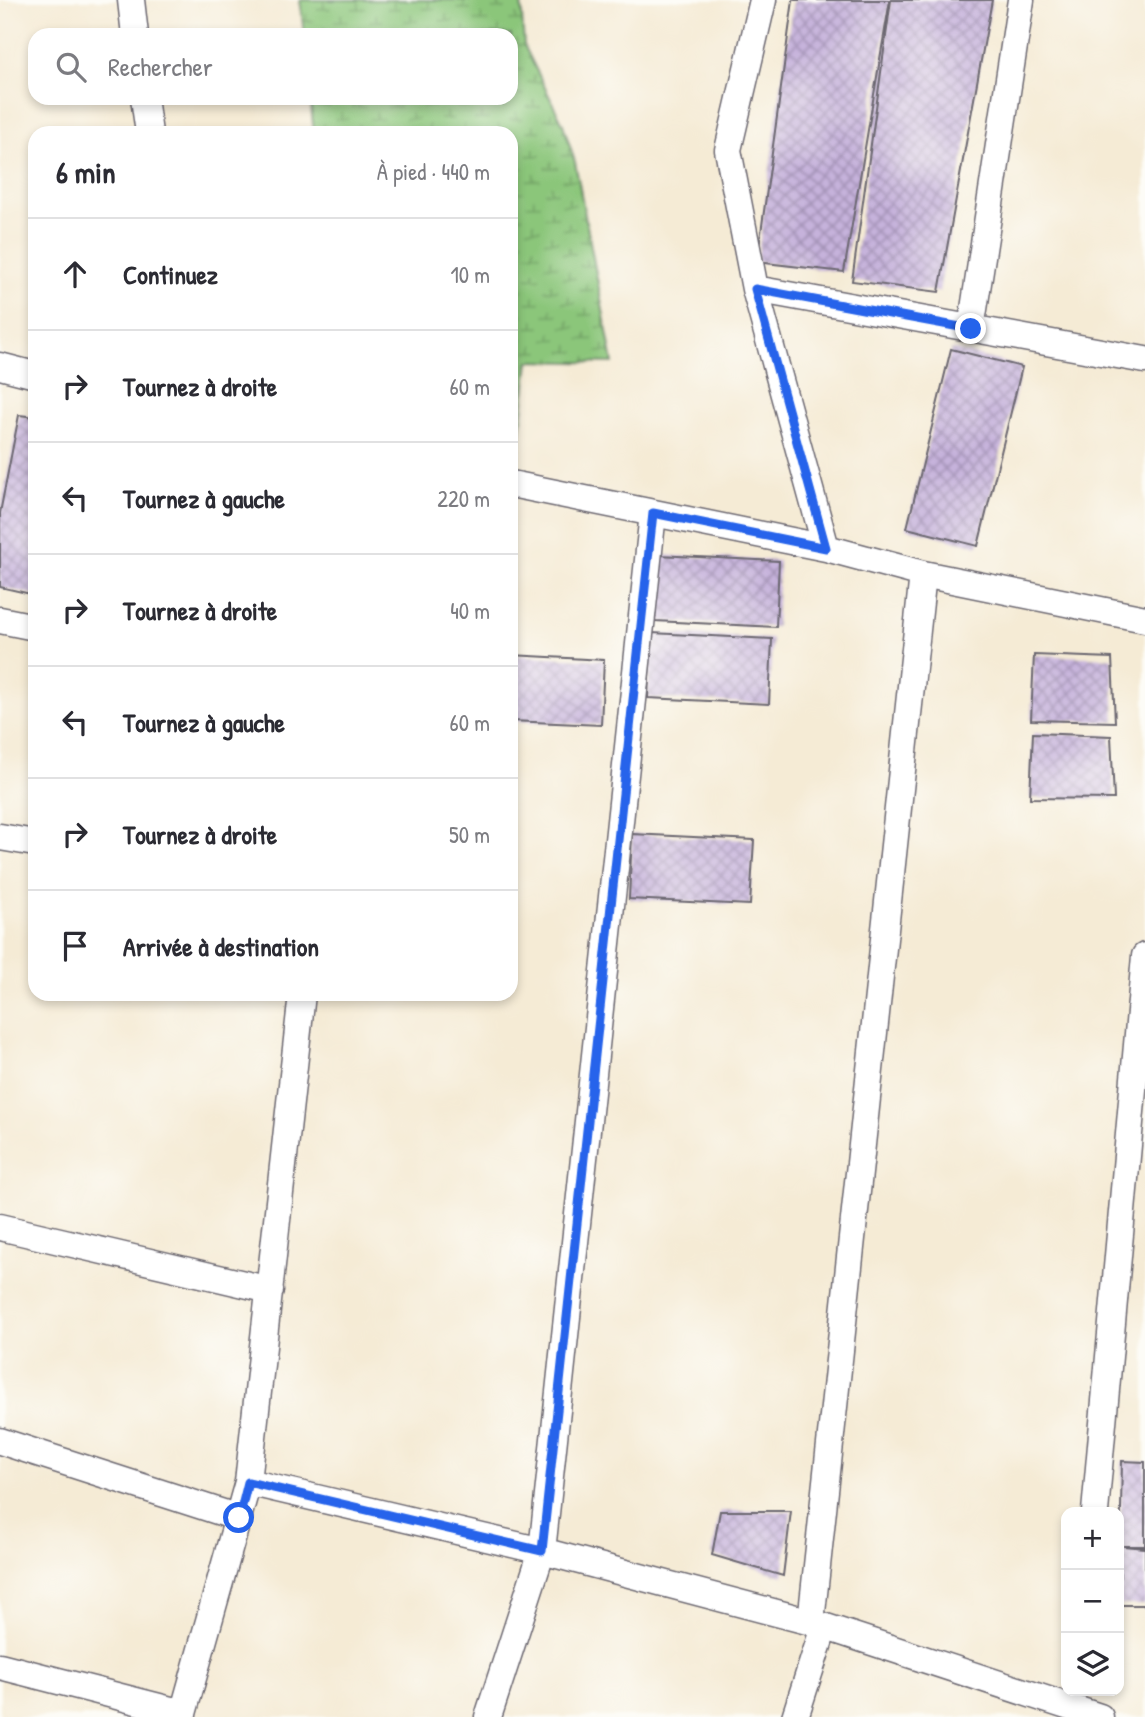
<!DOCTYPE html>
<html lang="fr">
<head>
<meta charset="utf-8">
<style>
	body { margin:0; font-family:"Patrick Hand",sans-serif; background:#f7f7f7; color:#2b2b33 }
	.controls { position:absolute; right:21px; bottom:21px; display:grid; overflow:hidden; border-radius:14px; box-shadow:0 4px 10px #0003 }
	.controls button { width:63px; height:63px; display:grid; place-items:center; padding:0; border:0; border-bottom:2px solid #e1e1e2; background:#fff; color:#2b2b33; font:35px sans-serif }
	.stop { position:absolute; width:21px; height:21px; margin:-16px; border:5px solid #2563eb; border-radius:50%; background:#fff }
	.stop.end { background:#2563eb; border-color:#fff; box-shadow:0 2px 7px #0008 }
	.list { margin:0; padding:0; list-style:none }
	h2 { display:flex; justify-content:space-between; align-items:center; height:91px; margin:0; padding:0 28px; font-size:30px }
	h2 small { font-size:23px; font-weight:400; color:#7c7c81 }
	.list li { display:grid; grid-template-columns:46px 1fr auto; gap:21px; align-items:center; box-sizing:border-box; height:112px; padding:0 28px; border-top:2px solid #e1e1e2 }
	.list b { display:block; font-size:26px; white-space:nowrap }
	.list em { font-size:23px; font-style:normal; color:#7c7c81 }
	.icon { flex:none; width:38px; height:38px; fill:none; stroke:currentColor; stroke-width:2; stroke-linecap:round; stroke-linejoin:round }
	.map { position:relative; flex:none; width:1145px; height:1717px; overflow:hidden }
	.search { position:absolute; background:#fff; box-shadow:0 4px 10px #0003; left:28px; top:28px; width:490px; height:77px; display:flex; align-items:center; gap:18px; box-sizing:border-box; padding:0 24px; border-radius:21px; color:#7c7c81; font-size:26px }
	.panel { position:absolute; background:#fff; box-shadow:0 4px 10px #0003; left:28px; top:126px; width:490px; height:875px; border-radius:21px }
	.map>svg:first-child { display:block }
	.wetland { fill:url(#wetland-marsh); stroke:#56745a; stroke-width:2 }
	.building { fill:url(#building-cross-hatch) }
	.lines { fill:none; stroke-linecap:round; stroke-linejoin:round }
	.street-casing { stroke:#6c6871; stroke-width:29 }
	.street { stroke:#fff; stroke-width:26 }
	.route { stroke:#2563eb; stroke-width:9 }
</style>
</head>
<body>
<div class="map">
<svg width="1145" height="1717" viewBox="0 0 1145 1717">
	<defs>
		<pattern id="wetland-marsh" width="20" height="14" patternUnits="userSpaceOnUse" patternTransform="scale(1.75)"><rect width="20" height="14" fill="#8bc67a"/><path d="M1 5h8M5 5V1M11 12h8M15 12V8" fill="none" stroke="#71a065"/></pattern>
		<pattern id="building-cross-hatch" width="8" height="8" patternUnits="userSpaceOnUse" patternTransform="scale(1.75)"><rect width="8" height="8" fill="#c6b2db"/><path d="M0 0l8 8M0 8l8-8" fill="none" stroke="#a090b3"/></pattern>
	</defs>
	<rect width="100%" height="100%" fill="#fdfcf7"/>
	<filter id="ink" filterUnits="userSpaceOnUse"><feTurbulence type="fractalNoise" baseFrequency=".0143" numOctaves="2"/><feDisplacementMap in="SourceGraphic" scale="14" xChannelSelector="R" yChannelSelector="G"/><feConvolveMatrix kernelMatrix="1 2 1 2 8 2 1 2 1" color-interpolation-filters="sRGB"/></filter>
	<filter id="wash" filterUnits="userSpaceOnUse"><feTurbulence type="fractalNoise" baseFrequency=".00686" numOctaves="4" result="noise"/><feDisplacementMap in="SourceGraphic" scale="28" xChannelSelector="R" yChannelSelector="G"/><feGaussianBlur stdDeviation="1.57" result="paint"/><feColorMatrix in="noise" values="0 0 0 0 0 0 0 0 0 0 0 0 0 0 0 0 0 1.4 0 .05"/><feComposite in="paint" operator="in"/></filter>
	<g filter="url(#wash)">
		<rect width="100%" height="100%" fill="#f5ebd5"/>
		<path class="wetland" d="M300,0H521L524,45L563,124L575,162L613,363L529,361L517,461L511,459V133H314L310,98H511V35H304Z"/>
		<g id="blocks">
			<path class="building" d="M793,0H890L844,272L757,262Z
				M891,0H992L939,292L852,281Z
				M951,349L1022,367L978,546L907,528Z
				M19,415L35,417V595L0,587V513Z
				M658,555L779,561L776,627L655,621Z
				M651,633L772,639L769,704L648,698Z
				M511,655L604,660L601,725L511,721Z
				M1034,655L1112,658L1115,722L1031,720Z
				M1033,733L1111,736L1114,799L1030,798Z
				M632,834L754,840L750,905L629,899Z
				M1122,1461L1145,1462V1546H1123L1145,1548V1605H1119Z
				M720,1511H791L783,1576L712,1555Z"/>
		</g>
	</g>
	<g filter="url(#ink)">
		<use href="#blocks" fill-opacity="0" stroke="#6c6871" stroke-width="2"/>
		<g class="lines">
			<defs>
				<path id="street" d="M131,0L135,35
					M763,0L728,150L755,289L826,548
					M144,98L149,133
					M755,289L1145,360
					M971,329L1021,0
					M0,366L35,375
					M511,484L826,548L923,574L1145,619
					M0,620L35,627
					M0,837L35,843
					M0,1227L270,1290
					M0,1441L239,1518
					M248,1482L542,1551L811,1622L1100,1717
					M1095,1512L1145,956
					M811,1622L923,574
					M0,1666L183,1713
					M182,1717L248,1482L302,994
					M488,1717L542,1551L653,513
					M795,1717L824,1627"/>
			</defs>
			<use href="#street" class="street-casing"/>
			<use href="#street" class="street"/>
		</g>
	</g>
	<g class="lines" filter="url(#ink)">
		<path class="route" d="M239,1518L248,1482L542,1551L653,513L826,548L755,289L971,329"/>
	</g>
</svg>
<div class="controls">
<button>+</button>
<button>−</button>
<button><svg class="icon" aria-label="layers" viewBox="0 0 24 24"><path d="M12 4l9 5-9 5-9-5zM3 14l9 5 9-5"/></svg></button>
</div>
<div class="stop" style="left:239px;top:1518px"></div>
<div class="stop end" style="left:971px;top:329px"></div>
<div class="search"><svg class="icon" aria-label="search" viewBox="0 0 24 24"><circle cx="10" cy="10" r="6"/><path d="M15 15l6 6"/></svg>Rechercher</div>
<section class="panel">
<h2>6 min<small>À pied · 440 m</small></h2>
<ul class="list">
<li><svg class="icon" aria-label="ahead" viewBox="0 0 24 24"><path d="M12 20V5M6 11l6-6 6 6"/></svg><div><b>Continuez</b></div><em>10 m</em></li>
<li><svg class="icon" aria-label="right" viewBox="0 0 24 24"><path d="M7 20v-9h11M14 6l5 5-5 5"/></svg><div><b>Tournez à droite</b></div><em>60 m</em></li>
<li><svg class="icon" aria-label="left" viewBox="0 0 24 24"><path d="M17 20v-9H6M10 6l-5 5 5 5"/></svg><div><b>Tournez à gauche</b></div><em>220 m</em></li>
<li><svg class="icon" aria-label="right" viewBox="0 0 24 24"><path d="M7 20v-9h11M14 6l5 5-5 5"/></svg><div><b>Tournez à droite</b></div><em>40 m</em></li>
<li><svg class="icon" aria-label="left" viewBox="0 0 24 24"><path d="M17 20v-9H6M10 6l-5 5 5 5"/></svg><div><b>Tournez à gauche</b></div><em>60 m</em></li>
<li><svg class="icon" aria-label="right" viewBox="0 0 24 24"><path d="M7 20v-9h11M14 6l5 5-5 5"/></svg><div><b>Tournez à droite</b></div><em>50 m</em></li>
<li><svg class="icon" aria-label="arrive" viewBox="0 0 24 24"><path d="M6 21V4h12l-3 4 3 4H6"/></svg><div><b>Arrivée à destination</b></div></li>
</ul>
</section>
</div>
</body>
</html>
